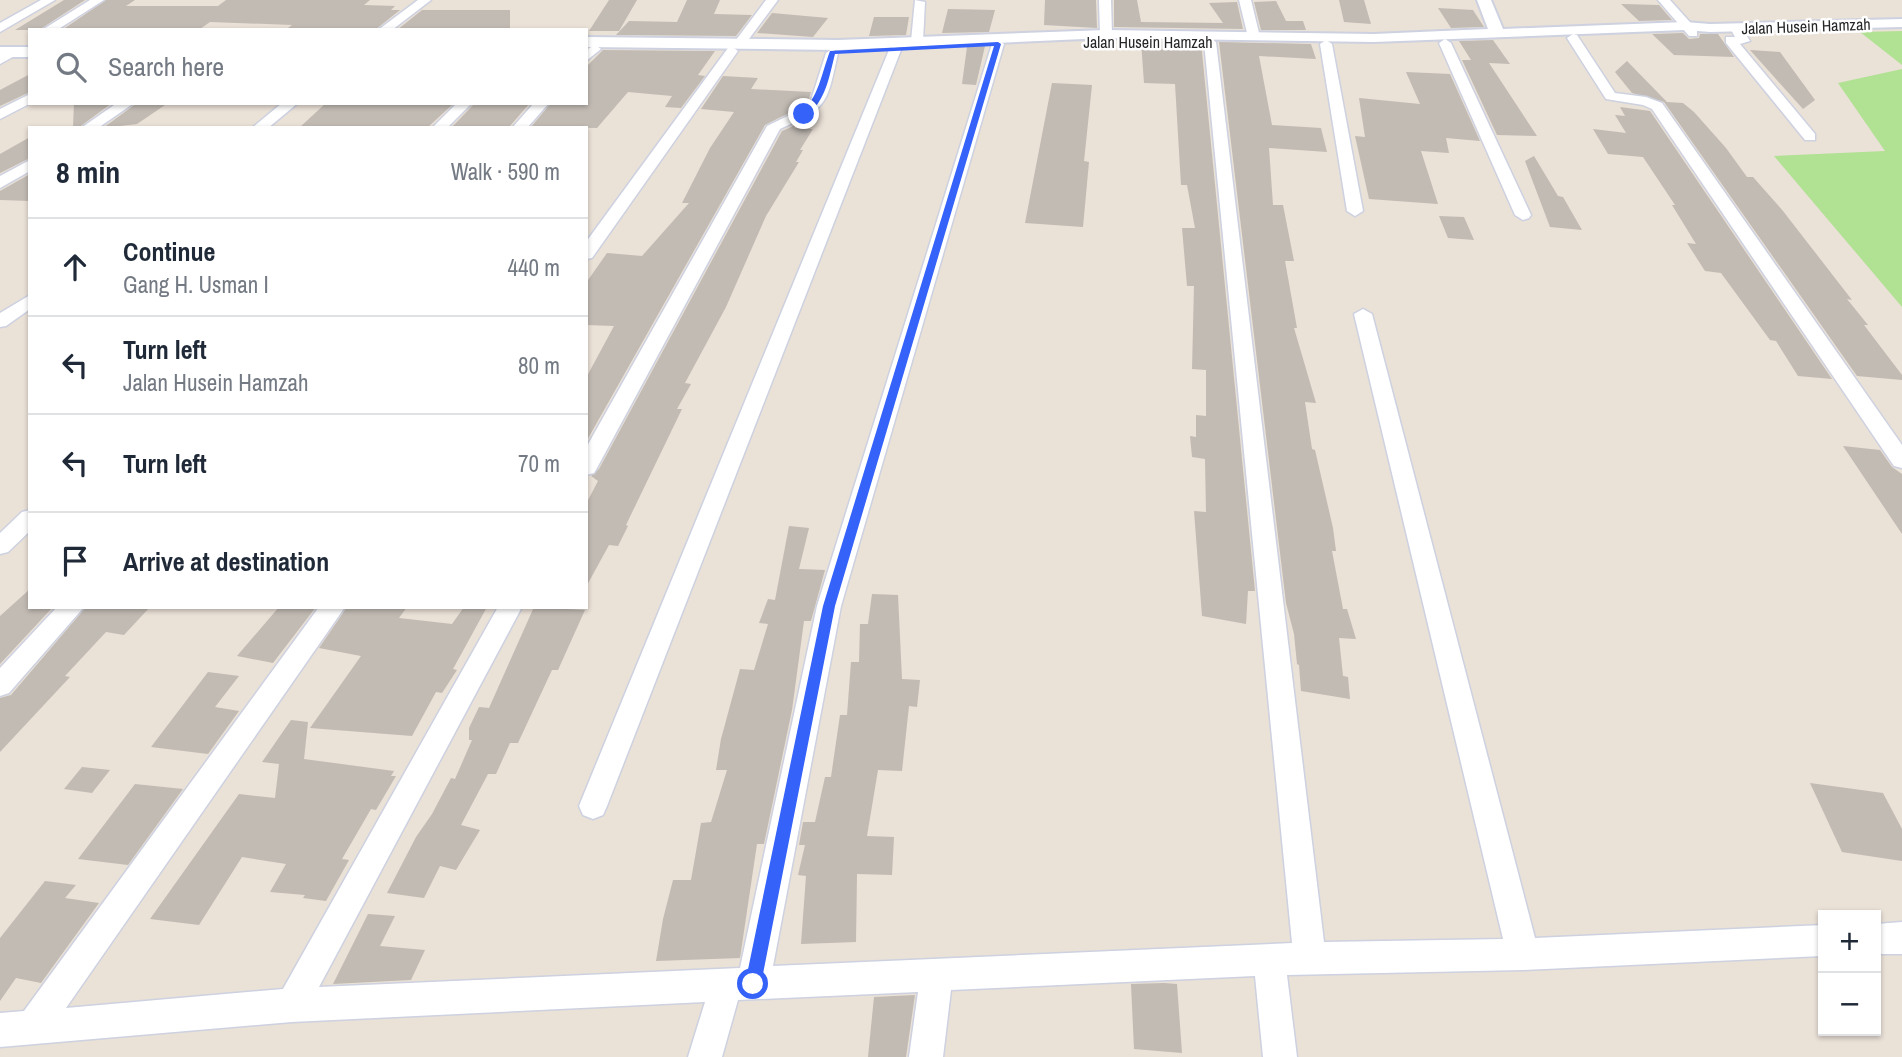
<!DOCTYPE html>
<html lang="en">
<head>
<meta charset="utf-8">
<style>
	body { margin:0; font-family:"Archivo Narrow",sans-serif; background:#f2f2f3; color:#1f2937 }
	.controls { position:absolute; right:21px; bottom:21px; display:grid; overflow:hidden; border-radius:0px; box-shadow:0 2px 5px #0004 }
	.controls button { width:63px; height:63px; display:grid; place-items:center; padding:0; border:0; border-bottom:2px solid #e0e1e3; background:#fff; color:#1f2937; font:35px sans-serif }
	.stop { position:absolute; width:21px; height:21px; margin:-16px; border:5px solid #3562f9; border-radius:50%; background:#fff }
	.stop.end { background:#3562f9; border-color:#fff; box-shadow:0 2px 7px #0008 }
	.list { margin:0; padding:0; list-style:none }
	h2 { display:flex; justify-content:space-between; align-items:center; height:91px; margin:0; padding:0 28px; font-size:30px }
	h2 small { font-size:23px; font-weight:400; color:#747a83 }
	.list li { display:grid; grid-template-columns:46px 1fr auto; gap:21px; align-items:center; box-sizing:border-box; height:98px; padding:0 28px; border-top:2px solid #e0e1e3 }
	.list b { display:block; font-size:26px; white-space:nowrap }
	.list p { margin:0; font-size:23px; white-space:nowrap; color:#747a83 }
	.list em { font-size:23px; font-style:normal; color:#747a83 }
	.icon { flex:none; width:38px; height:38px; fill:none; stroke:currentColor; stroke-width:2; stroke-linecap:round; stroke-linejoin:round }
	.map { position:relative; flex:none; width:1902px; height:1057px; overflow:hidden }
	.search { position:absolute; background:#fff; box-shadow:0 2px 5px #0004; left:28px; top:28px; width:560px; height:77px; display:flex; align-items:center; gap:18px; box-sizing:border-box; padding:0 24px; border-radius:0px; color:#747a83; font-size:26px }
	.panel { position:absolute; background:#fff; box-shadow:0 2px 5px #0004; left:28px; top:126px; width:560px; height:483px; border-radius:0px }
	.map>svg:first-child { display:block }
	.green { fill:#b1e193 }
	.building { fill:#c2bbb4 }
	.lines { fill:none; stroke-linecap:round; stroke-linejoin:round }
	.minor-casing { stroke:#cdd1e0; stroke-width:3 }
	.tertiary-casing { stroke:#cdd1e0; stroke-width:4 }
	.minor { fill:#fff; fill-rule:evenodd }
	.tertiary { fill:#fff; fill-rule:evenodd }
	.route { fill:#3562f9 }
	.labels { text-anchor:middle; stroke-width:5; stroke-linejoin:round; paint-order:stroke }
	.far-street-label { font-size:16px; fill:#272727; stroke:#fff }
</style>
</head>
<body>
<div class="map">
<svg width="1902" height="1057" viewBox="0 0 1902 1057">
	<rect width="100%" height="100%" fill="#eae1d7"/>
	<path class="green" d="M1902,31V65L1860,32Z
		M1902,69V307L1774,156L1885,151L1838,83Z"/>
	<path class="building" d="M64,0H85L39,30H15Z
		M106,0H135L126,6H218L226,0H370L364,5L395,6L391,10H400L375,30L288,28L292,25L210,22L200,29L62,30Z
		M609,0H637L619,31H589Z
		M687,0H720L714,14L752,15L736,36L616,35L629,21L677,22Z
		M1045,0H1096L1097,28L1044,25Z
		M1114,0H1137L1141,22L1223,23L1209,3L1237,2L1243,29L1114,27Z
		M1339,0H1364L1371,24L1344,22Z
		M1276,1L1286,21H1303L1306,30H1261L1254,2Z
		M1621,4L1659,5L1672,20L1639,21Z
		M1438,8L1473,10L1484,27L1451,28Z
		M948,9L995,10L989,32L942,33Z
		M422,10H510V30H397Z
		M772,13L828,18L813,37L757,33Z
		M874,17H909L906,35L869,36Z
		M1683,33L1689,39L1699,38L1700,34H1718L1734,57L1674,55L1652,34Z
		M1493,40L1510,64L1489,63L1537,136L1497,135L1462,60H1471L1459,41Z
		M1141,41L1201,42L1255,591H1248L1246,624L1202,616L1194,511L1206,512L1205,459L1192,457L1190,436L1196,437V415L1206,416V370L1192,369L1194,286H1187L1182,228H1195L1187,185H1181L1175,84L1144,83Z
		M1219,42L1311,44L1316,59L1259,56L1272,125L1321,128L1327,152L1269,148L1273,205H1283L1294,261H1285L1297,328H1294L1316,403L1305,402L1312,449L1315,450L1333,528L1336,551H1332L1343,609H1347L1356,639L1339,638L1343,676L1348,677L1350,699L1301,691L1299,665L1297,664L1294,634L1286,603Z
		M985,46L976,85L962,84L967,47Z
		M603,50L715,51L698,75L705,76L681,108L665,107L672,96L628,92L597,128L531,127L551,103H586V67Z
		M1750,50L1780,52L1815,100L1803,109Z
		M1627,61L1667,102L1683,103L1694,112L1726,148L1747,177H1753L1783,211L1852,300L1847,299L1868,325H1864L1902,375V380L1857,376L1664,102L1632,93L1615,72Z
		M1406,72L1450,74L1480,141L1446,138L1449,153L1421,151L1438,204L1369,199L1355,136L1365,137L1359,98L1420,104Z
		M30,74V92L0,106V90Z
		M723,76L758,78L751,89L811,92L809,99L799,108L765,125L586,442V378L614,326L586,325V283L607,253L642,256L689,203H682L710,148L734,112L701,109Z
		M1052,83L1092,85L1084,161L1089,162L1083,227L1025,223Z
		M74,103H112L78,128H73Z
		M137,103H168L137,124L103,128Z
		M326,103H412L452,105L427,128H299Z
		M475,103H530L510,126H453Z
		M1620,107L1650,111L1832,379L1798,376L1776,341L1770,340L1721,273L1705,271L1687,243L1696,244L1672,205H1675L1643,157L1608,154L1593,129L1626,133L1615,115L1625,116Z
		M796,125L794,128L813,129L800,150H803L796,162H799L766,216L726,307L685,383L691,384L677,409H682L626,525L628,526L618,546L609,545L586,587V504L598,481L591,476L599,469L782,131Z
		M30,137V158L0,173V154Z
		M1534,156L1558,196L1563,197L1582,230L1550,227L1525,161Z
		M30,174V201L0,200V191Z
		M1439,216L1464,217L1474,240L1448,238Z
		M1843,446L1880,450L1892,467L1902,474V534Z
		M789,526L809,528L799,569L825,570L811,621H804L792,710L764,844H757L740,958L656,961L663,919L673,880H691L701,823L711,822L727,770H716L721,739L740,669L754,670L768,624L759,623L768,599L775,600Z
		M30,589V607H53L0,664V616Z
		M872,594L898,595L902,679L920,680L917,707L909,706L902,771L878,770L867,836L894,837L892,875L857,874L856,942L801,944L806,876L798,875L805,845H799L803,822H815L825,777H831L840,715H847L851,662H859L860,624H868Z
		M86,607H150L124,635L106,632L65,676L70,677L0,752V698L11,695Z
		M279,607H316L273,663L237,656Z
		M347,607H407L399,618L452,624L464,607H487L453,669L457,670L442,693L436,692L412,736L310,728L361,656L319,648Z
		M534,607L585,610L558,670H552L518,743H510L496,774H488L461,825L480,830L456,870L440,866L424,898L387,893L416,837L432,814L451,778L455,779L472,740H469V728L479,707L489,708Z
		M208,672L239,676L215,707L239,711L208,754L151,747Z
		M291,720L308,722L304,759L394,771L391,776H396L376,810L371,809L342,859L349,860L326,901L303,898L305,895L270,892L286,864L242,857L199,925L150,919L239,794L275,798L279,764L262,762Z
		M82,767L110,770L92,793L64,789Z
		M1810,783L1883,793L1902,829V861L1842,852Z
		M135,784L183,789L128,865L78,859Z
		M45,881L76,885L65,898L99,903L41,983L16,978L0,1001V938Z
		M368,914L395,916L380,946L425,950L411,980L333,984Z
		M1164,983L1177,984L1182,1053L1134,1049L1131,984Z
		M915,995L906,1057H868L874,997Z"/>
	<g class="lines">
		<defs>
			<path id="minor" d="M41,0H55L0,32V23Z
				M90,0H104L57,30H42Z
				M418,0H431L392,30H378Z
				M766,0H778L743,47H735L733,44Z
				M915,0L925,2L923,41L917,45L911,41Z
				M1099,0H1111L1112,34L1106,38L1100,34Z
				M1239,0H1251L1260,37L1258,40L1248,37Z
				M1658,0H1670L1697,30V36H1689Z
				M1732,25H1740L1750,41L1740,44L1815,134V140H1805L1726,43V37H1735L1730,28Z
				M1573,34L1577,35L1615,93L1646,97L1662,103L1902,445V468L1894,466L1652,109L1643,105L1606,99L1567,38Z
				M1210,38L1216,42L1324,942L1503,939L1354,314L1363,309L1372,314L1535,938L1823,925V956L1523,970L1287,975L1297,1057H1263L1255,976L951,990L943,1057H909L918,992L738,1000L722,1057H688L705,1002L292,1022L0,1047V1013L24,1011L319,607H345L66,1008L283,989L498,607H522L319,987L740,968L817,606L992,44L998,40L1004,44L841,606L773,966L1292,943L1204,42Z
				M1445,39L1451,43L1531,215L1529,218L1523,220L1515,215L1439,43Z
				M1326,40L1332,44L1363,211L1355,216L1347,211L1320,44Z
				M595,45L601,49L586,61V50Z
				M895,46L901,50L607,806L603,815L593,819L583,815L579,806L889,50Z
				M14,47L20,51L18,54L0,64V54Z
				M732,47L738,51L592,258L586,259V242L728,48Z
				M832,49L838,53C827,104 828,108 780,129L597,468L594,473L586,475V448L767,126L800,110L811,100L826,53Z
				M30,94L31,103L0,119V109Z
				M117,103H134L98,128H81Z
				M282,103H298L268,128H252Z
				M457,103H472L447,128H432Z
				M534,103H549L527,128H512Z
				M30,160V171L0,188V176Z
				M30,295V309L6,326L0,327V313Z
				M30,510V531L8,552L0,554V533L22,512Z
				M57,607H84L9,693L0,696V668Z
				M1902,922V954H1876V924Z"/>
			<path id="tertiary" d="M1477,0H1491L1503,29L1685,22L1710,24L1902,19V27L1710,32L1685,30L1374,42L1106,38L838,50L586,47V37L838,40L1106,30L1374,34L1488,29Z
				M0,47H30V57H0Z"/>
		</defs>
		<use href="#minor" class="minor-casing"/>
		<use href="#tertiary" class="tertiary-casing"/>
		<use href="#minor" class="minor"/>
		<use href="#tertiary" class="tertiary"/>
	</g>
	<path class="route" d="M998,42L1001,44L835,606L761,984L759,990L753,992L747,990L745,984L823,606L994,46L835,54C829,77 826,101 806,116L800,114C819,97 821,75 830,51Z"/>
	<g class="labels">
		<g class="far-street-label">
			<text transform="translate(1806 26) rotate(-2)" y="6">Jalan Husein Hamzah</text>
			<text x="1148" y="48">Jalan Husein Hamzah</text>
		</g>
	</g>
</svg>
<div class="controls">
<button>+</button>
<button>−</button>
</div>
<div class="stop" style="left:753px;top:984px"></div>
<div class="stop end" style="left:804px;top:114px"></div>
<div class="search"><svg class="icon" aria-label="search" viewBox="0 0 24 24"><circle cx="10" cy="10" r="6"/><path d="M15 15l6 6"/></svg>Search here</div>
<section class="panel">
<h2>8 min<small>Walk · 590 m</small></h2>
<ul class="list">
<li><svg class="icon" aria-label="ahead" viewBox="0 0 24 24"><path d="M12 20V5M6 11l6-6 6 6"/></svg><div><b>Continue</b><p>Gang H. Usman I</p></div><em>440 m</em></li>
<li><svg class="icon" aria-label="left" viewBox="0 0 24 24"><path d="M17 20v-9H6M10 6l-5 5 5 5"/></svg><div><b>Turn left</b><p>Jalan Husein Hamzah</p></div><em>80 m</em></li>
<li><svg class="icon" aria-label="left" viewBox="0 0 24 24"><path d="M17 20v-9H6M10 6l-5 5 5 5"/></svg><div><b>Turn left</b></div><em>70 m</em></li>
<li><svg class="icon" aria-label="arrive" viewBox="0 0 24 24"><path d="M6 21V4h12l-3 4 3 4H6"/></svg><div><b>Arrive at destination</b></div></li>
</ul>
</section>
</div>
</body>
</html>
